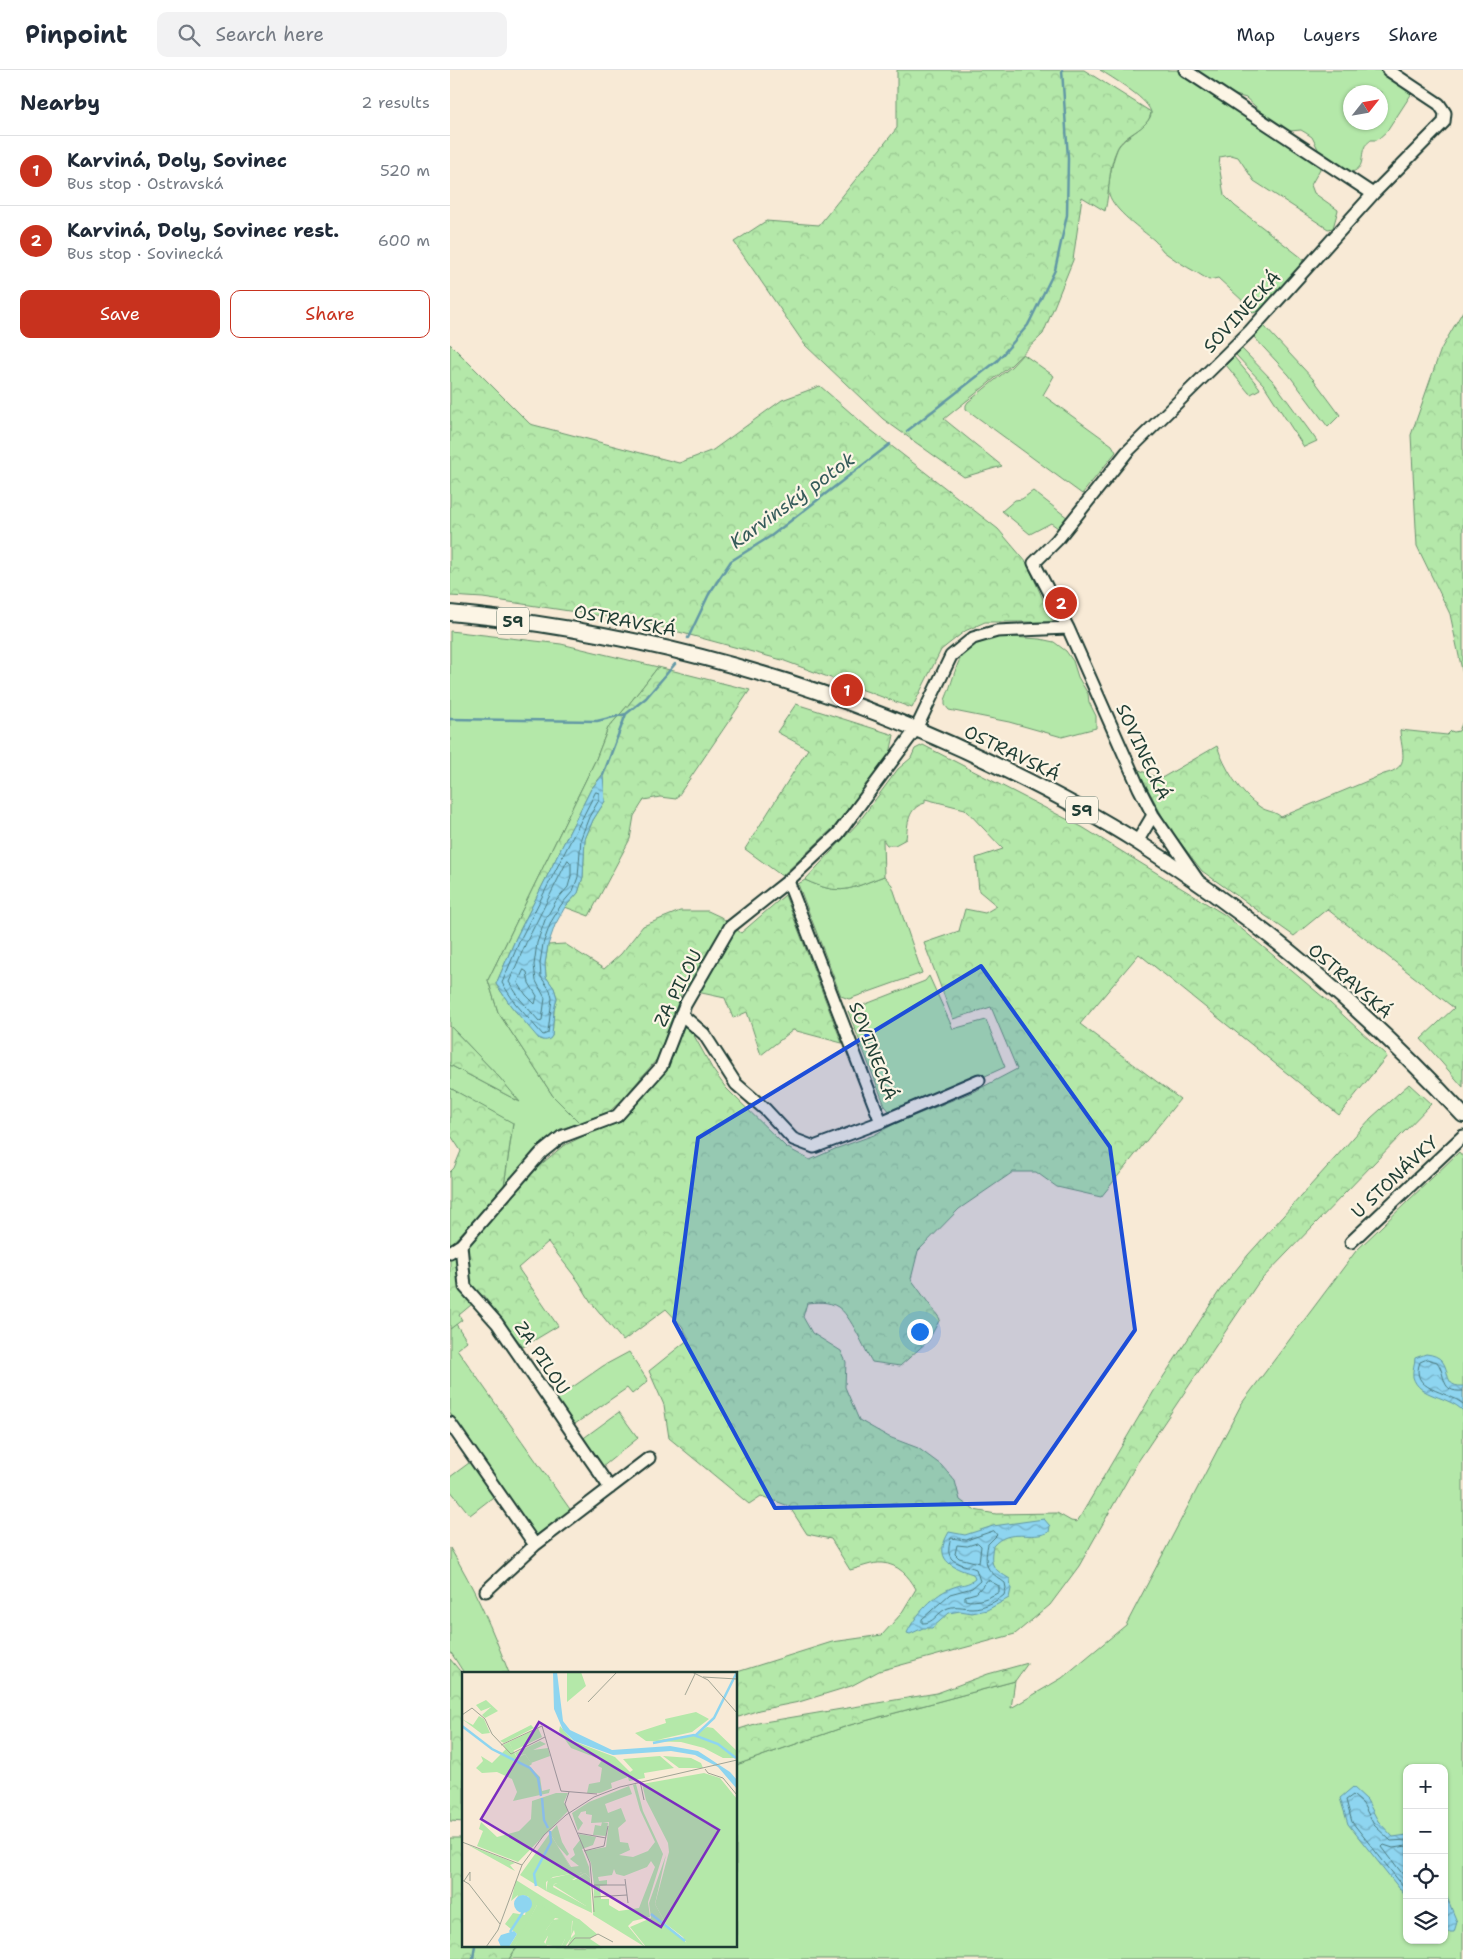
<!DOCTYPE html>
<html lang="en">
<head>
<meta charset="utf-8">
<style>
	body { margin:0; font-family:"Shantell Sans",sans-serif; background:#f2f2f3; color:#1f2937 }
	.controls { position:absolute; right:15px; bottom:15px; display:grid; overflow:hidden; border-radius:10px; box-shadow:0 1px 4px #0004 }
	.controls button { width:45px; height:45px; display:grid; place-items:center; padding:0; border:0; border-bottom:1px solid #e0e1e3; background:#fff; color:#1f2937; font:25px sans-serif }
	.compass { position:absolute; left:893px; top:15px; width:45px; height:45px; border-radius:50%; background:#fff; box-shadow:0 1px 4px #0004; rotate:59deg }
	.you { position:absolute; left:469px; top:1261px; width:18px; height:18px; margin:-12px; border:4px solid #fff; border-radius:50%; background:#1a73e8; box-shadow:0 0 0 8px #1a73e833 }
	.badge { display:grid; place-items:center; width:32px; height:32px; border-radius:50%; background:#c8321e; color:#fff; font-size:16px; font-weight:700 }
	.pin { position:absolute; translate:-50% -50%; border:2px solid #fff; box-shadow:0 1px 5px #0006 }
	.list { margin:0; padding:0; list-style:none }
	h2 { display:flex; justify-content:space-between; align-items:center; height:65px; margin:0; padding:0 20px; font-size:21px }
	h2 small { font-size:16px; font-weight:400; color:#747a83 }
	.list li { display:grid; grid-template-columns:32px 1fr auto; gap:15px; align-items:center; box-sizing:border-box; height:70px; padding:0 20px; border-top:1px solid #e0e1e3 }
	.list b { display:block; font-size:19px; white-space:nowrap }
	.list p { margin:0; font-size:16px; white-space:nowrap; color:#747a83 }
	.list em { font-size:16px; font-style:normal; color:#747a83 }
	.actions { display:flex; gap:10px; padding:15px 20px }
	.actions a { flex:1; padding:11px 0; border:1px solid #c8321e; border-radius:10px; text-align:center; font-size:18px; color:#c8321e }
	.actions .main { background:#c8321e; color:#fff }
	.icon { flex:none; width:28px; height:28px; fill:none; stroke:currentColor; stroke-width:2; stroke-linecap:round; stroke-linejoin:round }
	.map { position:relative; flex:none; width:1013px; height:1889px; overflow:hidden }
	header { display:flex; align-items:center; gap:30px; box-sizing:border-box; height:70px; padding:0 25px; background:#fff; border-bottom:1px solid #e0e1e3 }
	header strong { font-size:24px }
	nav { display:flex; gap:28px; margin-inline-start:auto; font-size:18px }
	.search { width:350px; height:45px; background:#f2f2f3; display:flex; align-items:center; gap:12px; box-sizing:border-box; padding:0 18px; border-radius:10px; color:#747a83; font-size:19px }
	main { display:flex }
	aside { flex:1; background:#fff }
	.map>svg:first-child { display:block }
	.green { fill:#b4e8a9; stroke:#6a926e; fill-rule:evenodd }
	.forest { fill:url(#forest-crowns); stroke:#6a926e }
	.water { fill:url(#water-waves); stroke:#6298a5 }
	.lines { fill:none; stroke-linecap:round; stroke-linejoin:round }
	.shore { stroke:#4b7a7f; stroke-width:1 }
	.stream { stroke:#6298a5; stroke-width:2.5 }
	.minor-casing { stroke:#1f3d34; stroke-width:15 }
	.major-casing { stroke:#1f3d34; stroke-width:18 }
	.minor { stroke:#fcf5e5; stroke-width:11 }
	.major { stroke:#fcf5e5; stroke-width:14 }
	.marked { fill:#1d4ed8; fill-opacity:0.2; stroke:#1d4ed8; stroke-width:4; stroke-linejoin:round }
	.labels { text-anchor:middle; stroke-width:4.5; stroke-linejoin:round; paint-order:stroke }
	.shield { fill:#fcf5e5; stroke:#617469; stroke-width:1 }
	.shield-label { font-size:16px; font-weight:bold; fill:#1f3d34 }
	.street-label { font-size:18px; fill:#1f3d34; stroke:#fcf5e5 }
	.water-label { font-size:19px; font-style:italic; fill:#355b5a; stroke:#fcf5e5 }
	.inset-river { fill:none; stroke:#8ed5f0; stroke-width:2.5 }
	.inset-road { fill:none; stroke:#a1a595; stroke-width:1 }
	.view { fill:#7b2cbf; fill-opacity:0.15; stroke:#7b2cbf; stroke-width:2.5 }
	.inset-edge { fill:none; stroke:#1f3d34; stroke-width:2.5 }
</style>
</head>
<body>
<header>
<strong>Pinpoint</strong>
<div class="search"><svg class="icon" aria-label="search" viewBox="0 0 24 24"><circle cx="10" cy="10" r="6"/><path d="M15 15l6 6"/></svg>Search here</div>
<nav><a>Map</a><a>Layers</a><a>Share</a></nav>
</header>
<main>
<aside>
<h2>Nearby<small>2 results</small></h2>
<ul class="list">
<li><span class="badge">1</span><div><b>Karviná, Doly, Sovinec</b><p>Bus stop · Ostravská</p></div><em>520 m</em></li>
<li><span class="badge">2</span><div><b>Karviná, Doly, Sovinec rest.</b><p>Bus stop · Sovinecká</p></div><em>600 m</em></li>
</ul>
<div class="actions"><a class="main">Save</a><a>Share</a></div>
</aside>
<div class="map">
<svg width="1013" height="1889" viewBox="0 0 1013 1889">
	<defs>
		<pattern id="forest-crowns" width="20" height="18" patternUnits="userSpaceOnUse" patternTransform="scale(1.25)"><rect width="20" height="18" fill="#b4e8a9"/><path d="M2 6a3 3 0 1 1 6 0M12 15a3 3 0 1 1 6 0" fill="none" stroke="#9ac892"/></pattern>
		<pattern id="water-waves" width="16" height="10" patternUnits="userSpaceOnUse" patternTransform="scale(1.25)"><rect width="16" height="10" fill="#8ed5f0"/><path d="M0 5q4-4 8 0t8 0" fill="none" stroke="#73aec3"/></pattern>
	</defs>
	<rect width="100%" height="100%" fill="#f8ead6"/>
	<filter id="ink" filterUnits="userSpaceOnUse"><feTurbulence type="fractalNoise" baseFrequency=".02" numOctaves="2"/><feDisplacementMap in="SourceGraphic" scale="10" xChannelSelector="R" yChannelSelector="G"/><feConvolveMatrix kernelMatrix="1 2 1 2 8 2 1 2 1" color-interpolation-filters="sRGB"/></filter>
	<g filter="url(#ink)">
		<path class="green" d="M650,0H727L870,94V99L861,115L864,123L888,140L883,158L878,159L804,111L788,87L781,85L770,87L769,95L774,125L785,136L852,188L853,195C842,207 819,240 803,243L794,232L768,208L759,210C745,201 730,194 717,184C711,181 709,174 704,170C691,159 664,141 659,124C657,115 664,83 669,76C676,66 700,55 701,44C702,31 661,7 650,0Z
			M745,0H931L961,20L962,23L938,60L927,70H921C920,71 915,75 915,76C909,88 917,98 899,103L871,85L862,67L856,63L851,60L840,61L835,59L823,52L796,28L782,24ZM901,22H931V52H901Z
			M814,256L864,310L890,345L878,357L839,305L803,266Z
			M792,279L823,311L867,371L854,377L814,315L786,285Z
			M573,284L604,306L593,325L662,375L666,382L632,424L516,339V335L518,332L561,297Z
			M784,287L809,317L810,319L801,324L799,323L776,295Z
			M583,421L618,448L608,458L601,453L580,464L552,441L565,430L572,429Z
			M0,561L111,574L208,597L179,634L158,658L146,689L38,910L48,942L103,1026L130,1053L110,1059L91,1076L54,1116L63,1054L0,1018V995L68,1031L49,1007L0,956Z
			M548,566L590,569L604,572L616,581L623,591L628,607L638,624L639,632L646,646V658L612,667L559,652L499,640L495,635V630C510,595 504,574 548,566Z
			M434,806L442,815L472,903L399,929L391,926L348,814L355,810C392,827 399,819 434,806Z
			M479,906L503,959L536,950L555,997L480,1031L441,1043L435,1036L398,941L475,911Z
			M1009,1082L1013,1087V1889H59L69,1875H286V1695L400,1655L565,1611L561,1638L612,1608L676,1555L792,1333L906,1181ZM957,1698H994V1870H957Z
			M6,1254L17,1271L7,1279L122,1442L87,1468L0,1343V1259Z
			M179,1282L198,1311L182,1324L177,1318L122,1356L104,1330L153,1296Z
			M169,1342L188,1368L151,1398L131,1370Z
			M23,1390L47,1424L20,1445L0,1420V1407Z
			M0,1478C25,1518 42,1559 59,1603H14L0,1581Z"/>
		<path class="forest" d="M447,0H634L701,42C699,60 674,63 667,79C658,98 660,121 655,141L632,127L623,190L593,264L560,296L494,349L552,396L514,407L433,349L355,275L284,172L316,151L369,155L447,58Z
			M1013,241V605L1000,544L967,476L961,365L991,279Z
			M0,274L80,354L229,393L263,380L332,330L370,316L417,357L548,459L577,493L603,552H535L515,561L491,580L462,638L332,590L192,552L33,528L0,526Z
			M208,597L300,620L226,729L210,727L194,730L184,746L180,769L139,846L115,837L128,823L133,807L135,769L143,750L155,731L152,705L141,719L66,868L46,914L61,936L92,970L102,966L104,940L107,928L104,918L96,907L95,894L98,875L115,874L154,899L171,884L193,856L230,841H258L271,847L291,863L335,825L392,973L343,960L311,985L297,942L283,948L275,928L233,919L207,989L172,1030L160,1041L130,1053L103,1026L48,942L38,910L146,689L158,658L179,634Z
			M346,634L444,665L440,684L384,757L332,806L295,779L358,679L327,662Z
			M1013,651V1017L971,969L1004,938L877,839L844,866L752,801L717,755L687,699L710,709L767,676C775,698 789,723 810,737C817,742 825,741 831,747L934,704C962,697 951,682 950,660L997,665L1001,661L1004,662L1009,661Z
			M473,675L632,757L775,845L880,933L937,986L889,1045L689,884L630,954L730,1029L651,1127L607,1117L586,1102H563L509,1139L468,1181L461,1209L490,1249L478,1271L450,1296L422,1292C415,1280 400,1244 388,1237C379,1231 367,1232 357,1233L353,1247L362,1263L391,1281L396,1292L395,1317L409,1350L439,1367L468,1378L491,1395L505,1411L510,1430L524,1440L546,1444L607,1443L621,1451L627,1452L704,1321L770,1220L798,1185L921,1048L959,1014L981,1034L808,1213L687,1393L629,1496L600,1535L565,1564L429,1601L401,1616L349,1632L309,1640L286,1648V1603H284L382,1572L432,1565L451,1544L466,1519C459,1506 448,1494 432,1493C423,1492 409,1498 400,1500L381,1469L357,1464L339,1436L311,1426L299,1434L219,1368L214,1335L199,1301L239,1269L232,1256L216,1239L173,1271L141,1232L129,1212L98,1172L68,1198L108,1256L73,1277L33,1225L9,1245L12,1250L0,1259V1189L15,1180L82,1102L113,1076L142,1062L171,1052L218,999L234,953L242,962L263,1000L276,1018L336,1077L360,1090L385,1079L424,1065L444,1054L527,1020L567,999L541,937L503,949L474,873L509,861L515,839L535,843L547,836L529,821L526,788L553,779L515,739L475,729V733C457,738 458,754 456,769L445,775H437L433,770L434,806C399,819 392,827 355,810L408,753L448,699L461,688L465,679Z
			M0,956L49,1007L70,1032L0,995Z
			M0,1018L63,1053L54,1116L25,1149L0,1175V1102L4,1098L11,1081L0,1064Z
			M0,1589L14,1606V1752L0,1751Z
			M578,1593L565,1611L400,1655L286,1695V1660L308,1653L487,1623L538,1604Z
			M0,1768H14V1875H68L59,1889H0Z"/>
		<path class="water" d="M153,705L155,731L143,750L135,769L133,807L128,823L115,837L105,855L98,875L95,894L96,907L104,918L107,928L104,940L102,966C100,971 94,971 89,969L61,936L46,914L66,868L141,719Z
			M976,1284C1008,1287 987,1318 1013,1316V1341C998,1325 969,1328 963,1307C962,1300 965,1293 965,1288Z
			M594,1449L600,1456L599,1462C582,1471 559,1457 543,1476C539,1497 544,1499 560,1509L561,1519L559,1528L537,1540L522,1543L510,1541L499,1543L482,1558H473L460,1564L457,1563C465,1545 485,1523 504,1517C512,1514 518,1515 525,1509L523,1504C500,1497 483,1489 499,1462L515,1465L543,1456Z
			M903,1717L917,1730L928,1751L943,1767L957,1765V1828L898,1754L890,1728Z
			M994,1820L1007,1852L1004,1862H994Z"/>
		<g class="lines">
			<path class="shore" d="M146,722L149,723V730L139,747L131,768L128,807L123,821L111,835L101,852L93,874L90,893L91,907L100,920L102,928L98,963L93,965L65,933L52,913L70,870Z
				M118,790L121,793V806L118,817L106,831L95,850L87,873L84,895L86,911L95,928L92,950L89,951L70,929L59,912L76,873Z
				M74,900L77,902L79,913L87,926L85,934L76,925L68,913Z
				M1013,1321C989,1323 997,1305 987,1292L977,1289L970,1292C959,1321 997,1320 1013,1334
				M544,1461L547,1465L538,1474C533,1499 538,1500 555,1513L556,1518L554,1525C546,1532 533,1538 522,1538C513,1538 507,1535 498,1538C487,1542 484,1554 472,1553V1549L500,1524L522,1518L530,1511L526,1499C508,1492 493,1494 501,1468L516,1470Z
				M528,1473L531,1476L529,1493L509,1488L505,1484L507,1475L517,1476Z
				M538,1510L549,1516V1522C539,1528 526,1533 515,1530V1526L526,1523Z
				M957,1770L941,1771L924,1755L913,1734L903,1725L896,1730L902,1752L957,1821
				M957,1776L943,1778L934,1775L932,1777L957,1810"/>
			<path class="stream" d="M457,361L547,291L578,255L605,200L617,145L618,88L612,0
				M238,568L259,524L281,491L321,466L440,374
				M0,649L147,651L176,644L196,628L225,594
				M153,705L176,644
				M23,1889L25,1875"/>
			<defs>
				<path id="minor" d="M735,0L923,124
					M687,772L703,745
					M747,809L703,745L689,718L618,558L584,493L607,470L677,382L800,261L923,124L994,52L995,43L989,34L938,0
					M338,811L431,1052
					M231,944L254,964L286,1014L316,1040L343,1069L364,1077L431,1052L529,1010
					M901,1172L1013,1066
					M11,1175L15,1217L47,1253L160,1418
					M0,1182L11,1175L91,1083L111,1067L167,1046L211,997L235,935L280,857L338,811L388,764L466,659L501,586L523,568L547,561L618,558
					M0,1353L85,1475
					M36,1521L85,1475L199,1388"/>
				<path id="major" d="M0,543C197,562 384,614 562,703C605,724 648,747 689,773C808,849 917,941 1013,1045"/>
			</defs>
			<use href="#minor" class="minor-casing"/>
			<use href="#major" class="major-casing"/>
			<use href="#minor" class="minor"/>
			<use href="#major" class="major"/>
		</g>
	</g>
	<path class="marked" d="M531,896L660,1077L685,1260L565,1433L325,1438L224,1251L248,1068Z"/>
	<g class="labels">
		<g class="shield">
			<rect x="47" y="537.5" width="32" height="27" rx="4"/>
			<rect x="616" y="726.5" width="32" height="27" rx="4"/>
		</g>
		<g class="shield-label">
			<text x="63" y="557">59</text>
			<text x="632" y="746">59</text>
		</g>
		<g class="street-label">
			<text transform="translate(792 242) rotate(-47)" y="6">SOVINECKÁ</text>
			<text transform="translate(175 551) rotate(11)" y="6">OSTRAVSKÁ</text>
			<text transform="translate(693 682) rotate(65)" y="6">SOVINECKÁ</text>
			<text transform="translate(562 683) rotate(26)" y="6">OSTRAVSKÁ</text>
			<text transform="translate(900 911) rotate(41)" y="6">OSTRAVSKÁ</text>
			<text transform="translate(228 918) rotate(-63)" y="6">ZA PILOU</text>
			<text transform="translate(423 981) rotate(69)" y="6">SOVINECKÁ</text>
			<text transform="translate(945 1107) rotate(-43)" y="6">U STONÁVKY</text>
			<text transform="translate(92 1288) rotate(56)" y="6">ZA PILOU</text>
		</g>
		<g class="water-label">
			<text transform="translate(342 430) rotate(-36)" y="7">Karvinský potok</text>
		</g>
	</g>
	<g transform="translate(12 1602)">
		<rect width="275" height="275" fill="#f8ead6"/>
		<path d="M24,28L36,39L23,46L20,43L29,35L19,39L14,33ZM69,53L72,56L42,71L38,69ZM76,56L80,65L51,79L47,70ZM78,69L84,72L71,78L86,76L88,84L69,91L63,82L55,85L53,81ZM242,101L258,106L275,127V275L226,274L221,265L204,252L193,232L207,180L206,171L184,128L180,112ZM140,150L146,151L144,164L131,163L133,153L139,154ZM88,161L108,195H127L128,206L123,201L110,208L124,209V234L91,213L120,200L91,205L84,210V219L58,203ZM54,208L116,247L110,249L109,266L103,267L99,275L83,273L86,264L84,258L91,248L97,247L75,233L61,261L52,275H47L55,262L43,252L51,241L63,243L67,225L61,223L55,226L56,223L49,229Z" fill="#b4e8a9"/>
		<path d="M105,0H119L124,14L105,30ZM234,40L247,47L230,60L195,68L233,63L245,55L251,56L275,79V86H261L242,76L219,70L184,69L173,61L204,51L203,47ZM17,44L22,47L28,61L20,62L0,47L11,53ZM98,54L111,69L153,85L168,100L171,98L161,87L198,84L212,96L182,101L183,106L167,109L166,105L149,111L150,116L138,121H125L127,112L138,110L140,96L136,94L140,88L109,76L97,59ZM47,70L55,86L63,82L70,92L67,94L78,105L80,119L88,117L87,121L51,129L55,120L50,107L35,100L20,101L14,96L21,89L19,84L30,91L44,77L41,73ZM201,84L229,86L239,91L241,96H217ZM174,112L181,139L201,182L186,230L188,245L171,249L166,254L183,275L131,243L132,213L129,191L123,179L144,175L147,150L129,151L130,143L124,142V139L119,140L116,145L121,151L116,159L110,141L127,130L167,114L170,122L143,132L146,141L159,136L164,149L156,156L158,170L166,171L168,178L157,183L171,185L186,179L193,170L178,138L171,113ZM189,189L193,195L177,236L157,239L147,233V227H139L138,214L145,213V208L137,209L136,205L150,203L152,197L154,202L162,204L185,195ZM94,121H106L102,130L106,139L56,190L15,174L21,159L17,157L19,150L35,165L57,159L69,147L70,129ZM95,153L100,170L107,182L105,184L95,173L109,195L117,194L108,187L113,183L111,177L118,168L117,162L134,165L131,173L120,177L127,195H108L88,161ZM6,173L53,191L48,193L53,199ZM204,183L193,232L204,252L229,275H184L168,255L189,246L187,231ZM121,199L105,209L92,212L91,215L124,234V209L109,210L123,201L128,206L130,241L84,219L86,207ZM78,232L99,247L93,246L84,258L89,259L82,270L86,275H52L75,233ZM111,246L117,247L135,262L128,267L140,275H105L109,266L103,275H99L104,265L109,266L113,262L112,258L109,264Z" fill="#b4e8a9" fill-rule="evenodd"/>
		<path d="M91,0H95L101,49L108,58L150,78L208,74L236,79L268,100L275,108V117L256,95L233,83L209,79L151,83L112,69L101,58L92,37ZM52 232a9 9 0 1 1 18 0a9 9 0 1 1-18 0ZM52,259L55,262L47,275H39L36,268L39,263Z" fill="#8ed5f0"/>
		<path class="inset-river" d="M0,54L30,77L68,96L76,106L79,124M234,63L252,46L275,0M191,71L232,63L256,72L274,86M80,126L82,148L86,156M74,214L72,202L89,170L88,159M189,242L223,269M48,260L61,240"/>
		<path class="inset-road" d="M230,0L246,8L275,41M241,5L275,7M223,23L233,2M126,30L155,0M0,43L10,36L23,47L30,62L49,82L83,65M39,73L80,54L99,119L135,122M243,97L246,101L261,106L275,123M178,109L182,128M107,120L103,132L128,191L132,240M116,161L144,166M0,170L60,193M122,179L142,174L146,154M163,207L166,231M0,208L7,212L38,252M2,209L8,200V209M132,213H163M132,225L165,223M24,275L36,258L60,193L82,163L104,143L132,125L158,115L275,88M105,275L113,266H128L136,262L151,270"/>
		<path class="view" d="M77,50L257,158L199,255L19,147Z"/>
		<rect width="275" height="275" class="inset-edge"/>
	</g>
</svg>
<div class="controls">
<button>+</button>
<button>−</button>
<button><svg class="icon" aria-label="locate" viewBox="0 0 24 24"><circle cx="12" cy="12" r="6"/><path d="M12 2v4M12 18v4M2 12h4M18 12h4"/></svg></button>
<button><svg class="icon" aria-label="layers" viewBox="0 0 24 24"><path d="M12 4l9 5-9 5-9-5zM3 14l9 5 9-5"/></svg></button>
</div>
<svg class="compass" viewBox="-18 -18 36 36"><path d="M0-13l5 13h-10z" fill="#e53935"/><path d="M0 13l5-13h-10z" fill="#747a83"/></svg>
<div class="you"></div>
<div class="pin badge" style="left:397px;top:620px">1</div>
<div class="pin badge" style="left:611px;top:533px">2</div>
</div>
</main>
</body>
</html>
